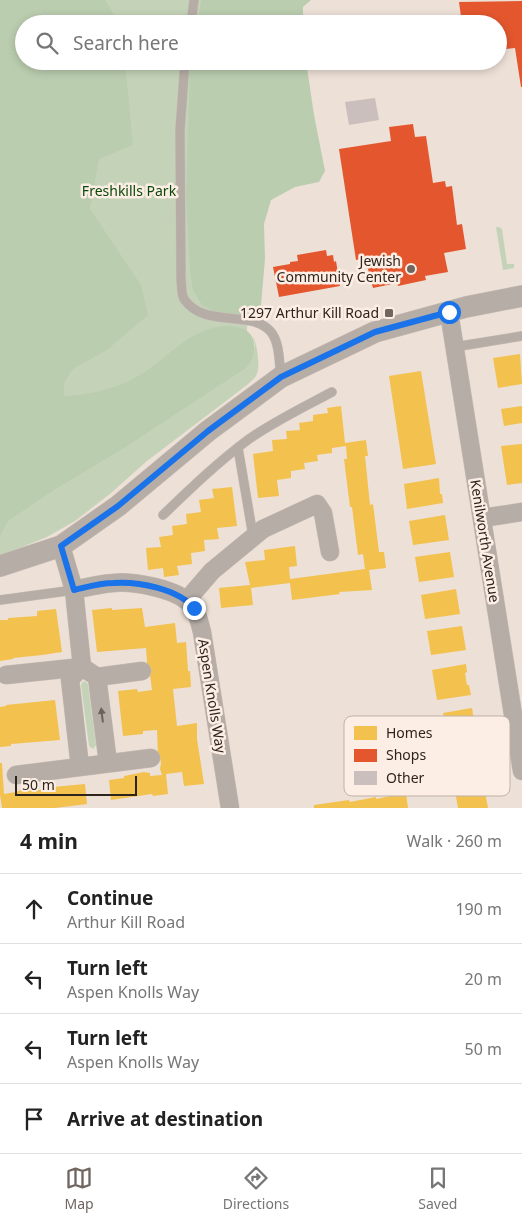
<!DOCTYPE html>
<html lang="en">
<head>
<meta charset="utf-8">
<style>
	body { margin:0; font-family:"Noto Sans",sans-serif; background:#f2f2f2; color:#222 }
	.scale { position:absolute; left:15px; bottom:12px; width:122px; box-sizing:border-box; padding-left:5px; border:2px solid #2d241e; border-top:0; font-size:14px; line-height:18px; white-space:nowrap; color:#2d241e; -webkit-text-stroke:4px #fceee4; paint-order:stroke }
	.stop { position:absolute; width:15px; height:15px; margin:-11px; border:4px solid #1a73e8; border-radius:50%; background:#fff }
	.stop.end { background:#1a73e8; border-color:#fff; box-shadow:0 1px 5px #0008 }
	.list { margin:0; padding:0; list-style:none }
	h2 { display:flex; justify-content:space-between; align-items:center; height:65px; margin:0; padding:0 20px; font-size:21px }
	h2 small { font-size:16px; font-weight:400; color:#767676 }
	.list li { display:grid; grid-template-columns:32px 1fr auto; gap:15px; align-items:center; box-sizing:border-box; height:70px; padding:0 20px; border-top:1px solid #e0e0e0 }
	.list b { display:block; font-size:19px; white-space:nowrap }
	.list p { margin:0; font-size:16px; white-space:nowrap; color:#767676 }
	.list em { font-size:16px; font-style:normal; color:#767676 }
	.icon { flex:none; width:28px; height:28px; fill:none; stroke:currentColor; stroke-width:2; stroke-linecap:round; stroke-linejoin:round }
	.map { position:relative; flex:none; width:522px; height:808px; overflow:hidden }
	.search { position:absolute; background:#fff; box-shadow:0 2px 8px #0003; left:15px; right:15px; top:15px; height:55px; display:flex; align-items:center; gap:12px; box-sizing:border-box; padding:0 18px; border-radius:28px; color:#767676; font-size:19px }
	.sheet { height:345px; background:#fff }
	nav { display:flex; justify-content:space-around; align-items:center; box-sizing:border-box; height:70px; border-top:1px solid #e0e0e0; background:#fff; font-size:14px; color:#767676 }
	nav a { display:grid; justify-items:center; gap:2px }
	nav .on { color:#70665f }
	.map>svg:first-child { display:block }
	.green { fill:#c4d3b8 }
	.forest { fill:#bbcdaf }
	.homes { fill:#f2c14e }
	.shops { fill:#e4572e }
	.building { fill:#cabfbd }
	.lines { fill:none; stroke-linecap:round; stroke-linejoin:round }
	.service-casing { stroke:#c9bfb7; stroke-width:10 }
	.minor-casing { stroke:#c9bfb7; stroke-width:19 }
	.tertiary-casing { stroke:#c9bfb7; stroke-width:22 }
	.service { stroke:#b7ada7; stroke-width:9 }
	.minor { stroke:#b7ada7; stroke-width:18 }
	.tertiary { stroke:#b7ada7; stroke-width:21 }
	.oneway { fill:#6b625c }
	.route { stroke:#1a73e8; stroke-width:6 }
	.poi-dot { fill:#70665f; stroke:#fceee4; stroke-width:2 }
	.labels { text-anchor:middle; stroke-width:5; stroke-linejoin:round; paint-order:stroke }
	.park-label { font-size:14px; fill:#0a4909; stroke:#fceee4 }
	.poi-label { font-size:14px; fill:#2d241e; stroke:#fceee4; text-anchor:end }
	.street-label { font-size:14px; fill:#2d241e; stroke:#fceee4 }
	.key { fill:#fceee4; stroke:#beb1a9; stroke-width:1 }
	.key-label { font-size:14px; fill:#2d241e }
</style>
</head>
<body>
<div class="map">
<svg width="522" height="808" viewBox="0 0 522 808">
	<rect width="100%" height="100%" fill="#ede0d7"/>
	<path class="green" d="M0,0H272L270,24H24V61H267L244,369L255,346L253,336C257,344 261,368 256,376C254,379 250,382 247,385L147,461L111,493L75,521L47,537L0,556Z
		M496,227H499L502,229L507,264H514V268L503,270Z
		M83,681L86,682L88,684L96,745L93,749L89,746L81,685Z"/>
	<path class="forest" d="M0,0H105L120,24H24V61H125L133,145L99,159L90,209L141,285L148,315L107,350L73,369L64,383V396C86,395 106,391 127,382C164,366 192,319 237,327C247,329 253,334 254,344C255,353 252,361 246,368L124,448L54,490L8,521L0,536Z
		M201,0H311L303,7V24H197Z
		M190,61H306L314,115L325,171L319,182L295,187L271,200L264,224L265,259L261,305L255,313L246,316L230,315L214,311L202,305L193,290L190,271L186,198Z"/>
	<path class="homes" d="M520,354L522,384L498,388L493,358Z
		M421,371L436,464L403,469L389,376Z
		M341,406L345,443L366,440L368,456H365L370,505L373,504L379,552H384L386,568L369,570L372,590L339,592L340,594L292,600L290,583L251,588L253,605L221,608L219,588L250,585L245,562L265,560L264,550L295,546L297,566L289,567L290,579L365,569L363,554L358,555L352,507H350L344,459H347L346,446L332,448V453L317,455L318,461L304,463L305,469L291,471V478L277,480L279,496L258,498L253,454L273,451L272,440L287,439L286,431L300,430L299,423L313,421V415L328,413L327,408Z
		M522,406V423L504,426L501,409Z
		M522,444V483L507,485L501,446Z
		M439,478L440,494H442L443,503L407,509L404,484Z
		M232,487L237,526L217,528L219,539L204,540L205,551L191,553L192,564L177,566L179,575L164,577L163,568L148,570L146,548L161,547L159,537L173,535L172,526L187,524L186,514L201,512L199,500L214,498L212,489Z
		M445,515L449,540L413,545L409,521Z
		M450,552L454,577L419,582L415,557Z
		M456,589L460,614L425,619L421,595Z
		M112,608V610L142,608L145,627L175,623L177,643L186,642L188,671H190L191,687L173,689L177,726L197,723V739L204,784L184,786L182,772L166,774L168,794L153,796L152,794L111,800L109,780L124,778V776L144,772L150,773V776L162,775L160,769L161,763L160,758H158L157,730L143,731V734L123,736L118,691L137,689L138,692L152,690L150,675L148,676L146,648L97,652L92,610Z
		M56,609L62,652L42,655L13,658V659L0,661V620H8V618L37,616V611Z
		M462,626L466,650L431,655L427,631Z
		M466,664L467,672L465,673L467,685H469L471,695L437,700L432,670Z
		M55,700L60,740L11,744V746L0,747V707L6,706V705Z
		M472,708L480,758L451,763V766L442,767L441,759L450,757L443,713Z
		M0,763H2L4,794L16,792L26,788L32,789V791L53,788V787L85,784L87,804L55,808H2L0,795Z
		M483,781L488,808H458L454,785Z
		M406,793L408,808H314V805L349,800L350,802L376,797V799Z"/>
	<path class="shops" d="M522,1V87H521L515,48L498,50V24H462L459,2Z
		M413,124L415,137L426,136L433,183L445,181L446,187L452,186L457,225L462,224L466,249L444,253L448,272L425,276L426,280L398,286L397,283L373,288L365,258L356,260L339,149L391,141L389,127Z
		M326,250L327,256L333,255L334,262L336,261L340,286L279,297L273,267L290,264V262L298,261L297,255Z"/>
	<path class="building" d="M375,98L379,120L349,125L345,102Z"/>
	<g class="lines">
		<defs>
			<path id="service" d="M191,24L194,0
				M185,61L180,130L181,280C182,285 181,294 184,299C204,329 253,309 271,332C280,343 279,363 281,377
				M454,347L522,336
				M238,448L253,536
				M163,515C191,488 218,462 249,439C275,421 304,407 332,392
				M0,600L74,590"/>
			<path id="minor" d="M449,312L522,771
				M482,518L522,512
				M61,546L74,590L82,667
				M74,590C87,587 100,584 113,583C132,581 172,588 187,601C197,608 199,621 202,632L230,808
				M187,600L212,571L263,529L317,504L323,513L330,552
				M6,675L82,667L97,677L108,763
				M97,677L142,671
				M80,767L70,679L82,667
				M16,775L151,758"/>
			<path id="tertiary" d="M0,566L61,546L118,506L208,431L281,377L375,332L466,307L522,296"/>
		</defs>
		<use href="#service" class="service-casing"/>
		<use href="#minor" class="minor-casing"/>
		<use href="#tertiary" class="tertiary-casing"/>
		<use href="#service" class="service"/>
		<use href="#minor" class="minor"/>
		<use href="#tertiary" class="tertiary"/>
	</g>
	<defs><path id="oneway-solid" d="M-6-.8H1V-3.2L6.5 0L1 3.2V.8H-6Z" transform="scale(1.25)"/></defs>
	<use class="oneway" href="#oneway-solid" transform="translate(102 715) rotate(-97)"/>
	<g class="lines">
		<path class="route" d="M194,608C178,589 138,581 113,583C100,583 87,587 74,590L61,546L118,506L208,431L281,377L375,332L449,312"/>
	</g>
	<g class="poi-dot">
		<circle cx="411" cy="269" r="5"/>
		<rect x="384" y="308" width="10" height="10" rx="2.5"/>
	</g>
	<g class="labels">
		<g class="park-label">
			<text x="129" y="196">Freshkills Park</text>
		</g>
		<g class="poi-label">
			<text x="401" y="266">Jewish<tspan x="401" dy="16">Community Center</tspan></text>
			<text x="379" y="318">1297 Arthur Kill Road</text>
		</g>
		<g class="street-label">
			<text transform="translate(485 541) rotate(81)" y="5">Kenilworth Avenue</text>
			<text transform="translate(212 696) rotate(81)" y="5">Aspen Knolls Way</text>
		</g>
	</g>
	<rect x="344" y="716" width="166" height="80" rx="8" class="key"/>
	<rect x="354" y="726" width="23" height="14" fill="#f2c14e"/>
	<rect x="354" y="749" width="23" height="13" fill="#e4572e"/>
	<rect x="354" y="771" width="23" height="14" fill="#cabfbd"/>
	<g class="key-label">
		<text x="386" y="738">Homes</text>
		<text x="386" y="760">Shops</text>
		<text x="386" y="783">Other</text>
	</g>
</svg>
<div class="scale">50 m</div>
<div class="stop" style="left:449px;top:312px"></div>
<div class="stop end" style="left:194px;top:608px"></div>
<div class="search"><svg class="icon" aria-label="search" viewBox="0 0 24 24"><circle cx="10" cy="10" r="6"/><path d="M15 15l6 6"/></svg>Search here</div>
</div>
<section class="sheet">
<h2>4 min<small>Walk · 260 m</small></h2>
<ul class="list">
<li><svg class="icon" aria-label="ahead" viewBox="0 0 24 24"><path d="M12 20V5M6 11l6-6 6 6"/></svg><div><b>Continue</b><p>Arthur Kill Road</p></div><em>190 m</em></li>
<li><svg class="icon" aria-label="left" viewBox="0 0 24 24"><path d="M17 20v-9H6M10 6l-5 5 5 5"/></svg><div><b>Turn left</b><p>Aspen Knolls Way</p></div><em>20 m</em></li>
<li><svg class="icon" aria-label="left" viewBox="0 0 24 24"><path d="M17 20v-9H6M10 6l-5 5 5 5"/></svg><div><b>Turn left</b><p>Aspen Knolls Way</p></div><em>50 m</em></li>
<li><svg class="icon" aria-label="arrive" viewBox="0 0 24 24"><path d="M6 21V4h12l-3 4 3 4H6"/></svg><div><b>Arrive at destination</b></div></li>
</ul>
</section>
<nav>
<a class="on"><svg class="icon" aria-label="map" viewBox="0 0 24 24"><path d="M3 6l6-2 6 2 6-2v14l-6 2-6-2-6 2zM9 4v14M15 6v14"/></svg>Map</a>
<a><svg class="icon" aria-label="directions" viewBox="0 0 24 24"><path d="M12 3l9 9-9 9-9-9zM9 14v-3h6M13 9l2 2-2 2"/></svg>Directions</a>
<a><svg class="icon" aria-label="saved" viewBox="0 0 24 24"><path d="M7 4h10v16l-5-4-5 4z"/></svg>Saved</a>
</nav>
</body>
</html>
